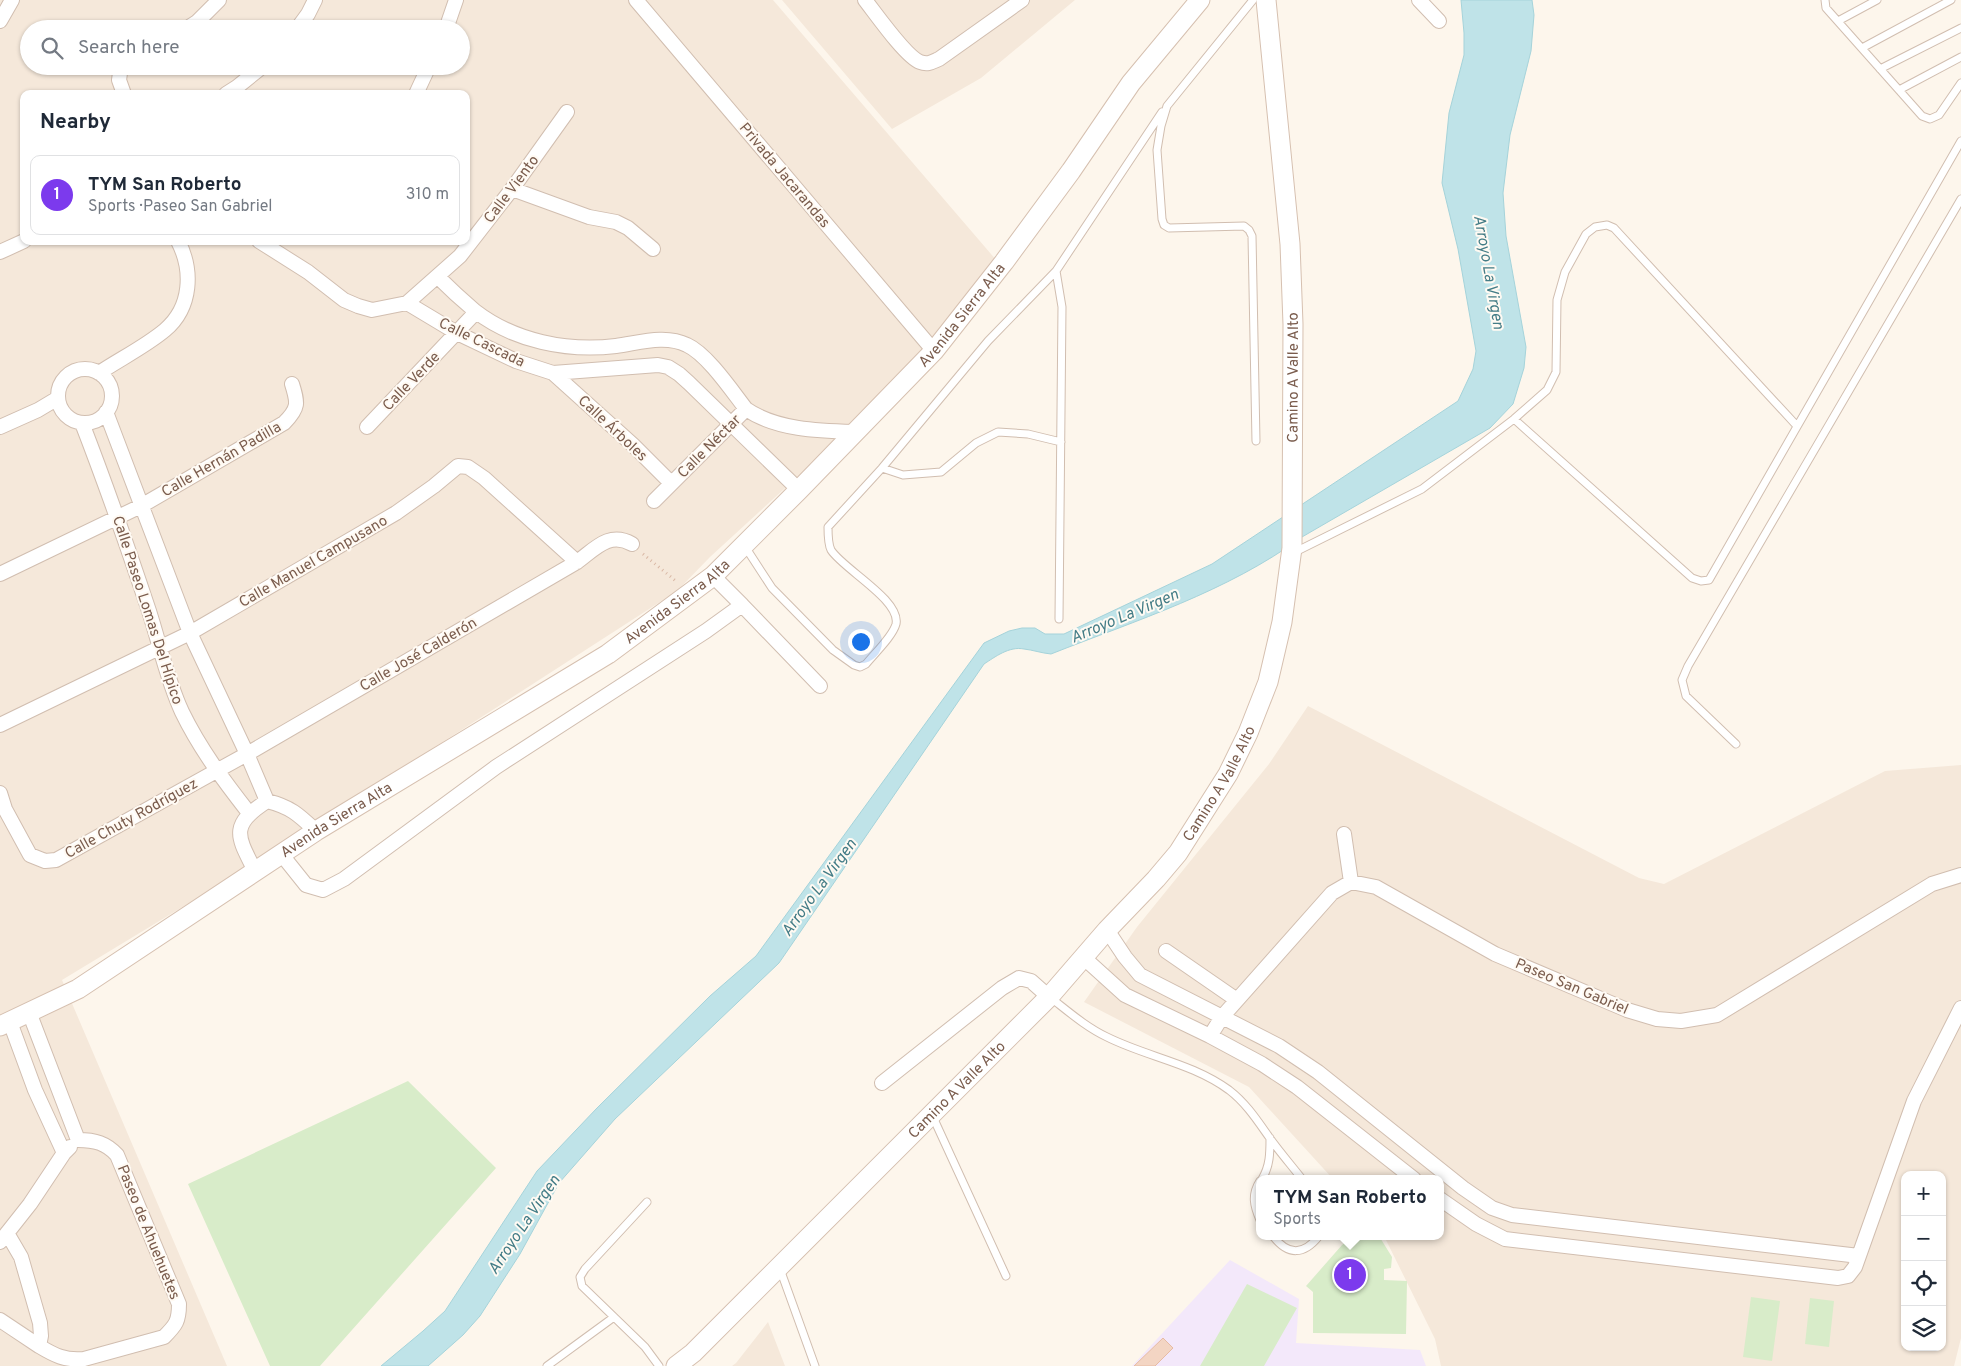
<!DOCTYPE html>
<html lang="en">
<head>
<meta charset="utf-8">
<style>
	body { margin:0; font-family:Overpass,sans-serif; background:#f6f6f7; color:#1f2937 }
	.controls { position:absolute; right:15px; bottom:15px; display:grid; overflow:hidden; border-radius:10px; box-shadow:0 1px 4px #0004 }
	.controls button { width:45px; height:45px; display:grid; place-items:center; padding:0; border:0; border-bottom:1px solid #e0e1e3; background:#fff; color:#1f2937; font:25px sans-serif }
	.you { position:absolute; left:860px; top:641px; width:18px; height:18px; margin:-12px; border:4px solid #fff; border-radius:50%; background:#1a73e8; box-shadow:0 0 0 8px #1a73e833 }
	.badge { display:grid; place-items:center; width:32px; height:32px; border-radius:50%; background:#7c3aed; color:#fff; font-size:16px; font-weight:700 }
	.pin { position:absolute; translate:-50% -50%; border:2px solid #fff; box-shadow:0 1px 5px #0006 }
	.popup { position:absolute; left:1256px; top:1175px; width:188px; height:65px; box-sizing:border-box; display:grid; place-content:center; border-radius:10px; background:#fff; filter:drop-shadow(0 1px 4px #0005); font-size:16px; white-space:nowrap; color:#747a83 }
	.popup b { font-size:19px; color:#1f2937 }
	.popup::after { content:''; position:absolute; left:50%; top:100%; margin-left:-10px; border:10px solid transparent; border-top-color:#fff }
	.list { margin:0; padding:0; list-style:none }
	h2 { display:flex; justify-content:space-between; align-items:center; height:65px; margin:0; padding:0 20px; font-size:21px }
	h2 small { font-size:16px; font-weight:400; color:#747a83 }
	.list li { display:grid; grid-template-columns:32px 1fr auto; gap:15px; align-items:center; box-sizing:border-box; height:80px; margin:0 10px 10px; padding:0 10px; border:1px solid #e0e1e3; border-radius:10px }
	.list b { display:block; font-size:19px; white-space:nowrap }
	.list p { margin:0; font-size:16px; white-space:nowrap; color:#747a83 }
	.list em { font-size:16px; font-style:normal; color:#747a83 }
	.icon { flex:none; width:28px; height:28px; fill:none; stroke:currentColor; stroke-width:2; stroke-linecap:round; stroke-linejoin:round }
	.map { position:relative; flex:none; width:1961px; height:1366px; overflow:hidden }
	.search { position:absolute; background:#fff; box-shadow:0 1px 4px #0004; left:20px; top:20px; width:450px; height:55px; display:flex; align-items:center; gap:12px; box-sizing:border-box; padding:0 18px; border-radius:28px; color:#747a83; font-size:19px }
	.panel { position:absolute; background:#fff; box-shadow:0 1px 4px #0004; left:20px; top:90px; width:450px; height:155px; border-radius:10px }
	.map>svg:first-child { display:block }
	.residential { fill:#f5e8da; fill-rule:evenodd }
	.education { fill:#f3e8fa }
	.green { fill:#d8ecc9 }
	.water { fill:#bfe3e8; stroke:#a5d3da }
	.building { fill:#f3d5c3; stroke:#e6bba3 }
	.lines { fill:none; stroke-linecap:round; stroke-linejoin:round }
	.lane-casing { stroke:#d1beb0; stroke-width:9 }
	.street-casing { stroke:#d1beb0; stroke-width:16 }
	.secondary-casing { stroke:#d6c0b0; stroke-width:21 }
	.path { stroke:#d9b8a5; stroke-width:3; stroke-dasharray:1 4; stroke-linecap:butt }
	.lane { stroke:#fff; stroke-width:7 }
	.street { stroke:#fff; stroke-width:14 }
	.secondary { stroke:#fff; stroke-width:19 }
	.labels { text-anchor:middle; stroke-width:4; stroke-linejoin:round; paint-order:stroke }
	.street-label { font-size:15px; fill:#7a5c4d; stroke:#fffaf3 }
	.water-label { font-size:16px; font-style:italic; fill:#437c86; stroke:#fffaf3 }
</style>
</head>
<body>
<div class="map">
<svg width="1961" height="1366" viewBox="0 0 1961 1366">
	<rect width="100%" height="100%" fill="#fdf6ec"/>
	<path class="residential" d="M0,0H773L997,261L929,347L855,424L710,557L677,591L255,863L62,980L227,1366H0ZM29,29H461V66H29ZM24,94H466V241H24Z
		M782,0H1075L981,78L892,129Z
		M1308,706L1639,878L1664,884L1885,771L1961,765V1338L1954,1366H1441L1435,1339L1384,1236H1440V1179H1333L1249,1087L1084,1002L1137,927L1269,764ZM1905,1175H1942V1347H1905Z
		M768,1322L785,1366H732L736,1363Z"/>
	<path class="education" d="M1230,1260L1299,1299L1296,1343L1420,1350L1426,1366H1132Z"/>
	<path class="green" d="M408,1081L496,1168L320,1366H270L188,1184Z
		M1353,1236H1379L1392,1257L1391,1268L1384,1269V1280L1407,1281L1406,1334L1313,1333V1292L1306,1286L1342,1245Z
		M1247,1284L1297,1308L1264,1366H1200Z
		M1751,1297L1780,1301L1772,1361L1743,1357Z
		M1810,1298L1834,1301L1829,1347L1805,1344Z"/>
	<path class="water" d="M1461,0H1532L1534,15L1531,51L1510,135L1503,193L1506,236L1526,347L1524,368L1513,404L1490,428L1302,537C1227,592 1137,620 1051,654C1041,653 1033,650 1024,649C1009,646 995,657 984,664L779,963L615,1119L559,1183L520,1254L480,1316L463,1335L428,1366H381L423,1331L445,1311L537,1171L597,1108L710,996L756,956L984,643L1009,631L1022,628H1035L1045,634H1064L1212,564L1458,401L1473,369L1476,351L1458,249L1442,183L1449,113L1464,55V33Z"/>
	<path class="building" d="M1163,1338L1173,1348L1155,1366H1134Z"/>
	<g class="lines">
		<defs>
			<path id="lane" d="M1253,0L1167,106L1161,126L1157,150L1162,219L1164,225L1169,228L1244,226L1249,230L1252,236L1256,441
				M1825,0L1826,8L1922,116L1930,119L1939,115L1961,83
				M1838,21L1877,0
				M1862,48L1951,0
				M1880,69L1961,28
				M1899,90L1961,57
				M1514,419L1692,578L1701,581L1709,580L1961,141
				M882,468L903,475L941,472L976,443L998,432L1028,434L1061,442
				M744,545L772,588L833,650L854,665L860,667L866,664C874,654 893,636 896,624C901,600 843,569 831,550C828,544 828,533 828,527L882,468L988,341L1056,271
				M1295,552L1422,489L1514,419L1547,390L1556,372L1557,300L1565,272L1586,234L1595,227L1607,225L1614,228L1797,426
				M1059,619L1062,307L1056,271L1162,112
				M1736,744L1686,696L1682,680L1688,666L1961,199
				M1051,998C1069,1012 1086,1027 1107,1037C1147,1057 1192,1063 1229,1090C1246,1103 1257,1120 1269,1137C1279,1151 1291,1165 1302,1179
				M932,1115L1006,1276
				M1262,1179C1270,1166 1270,1153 1270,1138
				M1260,1181C1251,1195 1254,1206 1260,1220
				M647,1202L585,1269L580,1277L582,1286L645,1347L659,1366
				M1273,1236C1288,1256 1304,1255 1319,1236
				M780,1269L815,1366
				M547,1366L614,1317"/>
			<path id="street" d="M636,0L934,351
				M865,0C876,14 906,57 920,62C928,65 932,62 939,59L1022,0
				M1419,0L1439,21
				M0,21L12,0
				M186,29L197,22L219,0
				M297,29L308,14L315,0
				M446,29L456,0
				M121,66L119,80L124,94
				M226,94L237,87L263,66
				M416,94L429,66
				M512,189L589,217L616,222L628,228L653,249
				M259,241L308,272L344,300L358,306L372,310L407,303L457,333L516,361L553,373L658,365L668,367L679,374L689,383L799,490
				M0,252L24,241
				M438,277C450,289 462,300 475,311C514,341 567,352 616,346C639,343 665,334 687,345C707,354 732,391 746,409C776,430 820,431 855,432
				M407,303L460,256L512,189L567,112
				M58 396a27 27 0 1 1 54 0a27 27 0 1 1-54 0Z
				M99,373C120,359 146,346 165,330C192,307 193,270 178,241
				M553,373L633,445L671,483
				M106,412L190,633L247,754L267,801
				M82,423C106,485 128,548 149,611C160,645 167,680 182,712C200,749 224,781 249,813
				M0,427L38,410L58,398
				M367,427L476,312
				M654,501L746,409
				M0,574L141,506L284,423C299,408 298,403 292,384
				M742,605L820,686
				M0,725L190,633L396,513L434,486L458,466L468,467L484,478L577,562
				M0,793L5,809L30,855L45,861L56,860L247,754L577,562C595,549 609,531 632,544
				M1344,834L1351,882
				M282,855L306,885L323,890L344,879L496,767L706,631L742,605L713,576
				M256,873C238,837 228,826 267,801C291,807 299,815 316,831
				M1107,930L1125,957L1140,975L1279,1046L1318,1072L1463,1188L1492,1208L1512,1215L1859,1256
				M1166,951L1237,1000
				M1083,957L1125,995L1210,1036L1262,1064L1297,1087L1414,1179
				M29,1012L78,1140
				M10,1022L35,1090L64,1153
				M1210,1036L1222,1017L1332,893L1351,882L1376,887L1495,954L1627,1010L1657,1019L1681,1021L1717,1015L1932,884L1961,875
				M882,1083L1002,988L1019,978L1031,981L1049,997
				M1440,1199L1476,1224L1505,1239L1838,1278L1848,1276L1855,1267L1914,1101L1961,1008
				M7,1233L21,1257L40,1323L41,1336L39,1346C54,1355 65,1361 84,1359L164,1337C176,1325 179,1321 179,1304L117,1155C106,1143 95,1140 78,1140
				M0,1242L30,1204L64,1153L70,1147
				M0,1320L39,1346"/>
			<g id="secondary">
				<path id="s1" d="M0,1026L78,989L316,831L608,654L713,576L799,490L934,351L1004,262L1071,171L1131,83L1200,0"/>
				<path id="s2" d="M676,1366L693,1353L1049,997L1107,930L1156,879L1178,853L1228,774L1248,733L1268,682L1282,622L1292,548L1293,324L1290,244L1266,0"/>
			</g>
		</defs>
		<use href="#lane" class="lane-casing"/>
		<use href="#street" class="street-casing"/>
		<use href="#secondary" class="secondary-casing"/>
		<path class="path" d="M643,554L677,582"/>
		<use href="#lane" class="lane"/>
		<use href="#street" class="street"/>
		<use href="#secondary" class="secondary"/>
	</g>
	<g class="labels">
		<g class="street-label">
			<text transform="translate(785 175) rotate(50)" y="5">Privada Jacarandas</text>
			<text transform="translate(511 189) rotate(-53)" y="5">Calle Viento</text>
			<text dy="5" stroke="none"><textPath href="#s1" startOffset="1205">Avenida Sierra Alta</textPath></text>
			<text transform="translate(482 342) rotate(26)" y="5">Calle Cascada</text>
			<text dy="5" stroke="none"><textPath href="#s2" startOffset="1219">Camino A Valle Alto</textPath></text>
			<text transform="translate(411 381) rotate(-46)" y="5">Calle Verde</text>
			<text transform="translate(613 428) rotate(43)" y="5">Calle Árboles</text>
			<text transform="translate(709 446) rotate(-45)" y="5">Calle Néctar</text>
			<text transform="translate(221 459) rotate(-30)" y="5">Calle Hernán Padilla</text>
			<text transform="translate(313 561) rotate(-30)" y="5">Calle Manuel Campusano</text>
			<text dy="5" stroke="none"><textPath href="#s1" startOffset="800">Avenida Sierra Alta</textPath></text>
			<text transform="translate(148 610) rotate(72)" y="5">Calle Paseo Lomas Del Hípico</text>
			<text transform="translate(418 654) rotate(-30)" y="5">Calle José Calderón</text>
			<text dy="5" stroke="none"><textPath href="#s2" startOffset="799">Camino A Valle Alto</textPath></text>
			<text transform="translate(131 818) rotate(-29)" y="5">Calle Chuty Rodríguez</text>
			<text dy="5" stroke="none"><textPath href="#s1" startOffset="395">Avenida Sierra Alta</textPath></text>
			<text transform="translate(1572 986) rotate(23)" y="5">Paseo San Gabriel</text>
			<text dy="5" stroke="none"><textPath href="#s2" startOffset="394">Camino A Valle Alto</textPath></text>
			<text transform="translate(149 1232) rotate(68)" y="5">Paseo de Ahuehuetes</text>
		</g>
		<g class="water-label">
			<text transform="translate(1490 272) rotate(80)" y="6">Arroyo La Virgen</text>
			<text transform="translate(1124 615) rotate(-23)" y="6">Arroyo La Virgen</text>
			<text transform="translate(818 887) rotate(-54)" y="6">Arroyo La Virgen</text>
			<text transform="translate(523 1224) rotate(-56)" y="6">Arroyo La Virgen</text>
		</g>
	</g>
</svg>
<div class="controls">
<button>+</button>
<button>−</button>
<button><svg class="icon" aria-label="locate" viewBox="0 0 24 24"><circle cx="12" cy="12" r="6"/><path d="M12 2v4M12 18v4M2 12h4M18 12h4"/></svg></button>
<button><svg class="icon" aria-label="layers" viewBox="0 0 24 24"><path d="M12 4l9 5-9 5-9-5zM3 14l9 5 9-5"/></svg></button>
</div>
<div class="you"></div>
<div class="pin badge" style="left:1350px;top:1275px">1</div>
<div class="popup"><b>TYM San Roberto</b>Sports</div>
<div class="search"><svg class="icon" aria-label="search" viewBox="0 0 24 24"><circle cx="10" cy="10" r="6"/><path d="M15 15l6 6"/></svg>Search here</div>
<section class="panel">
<h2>Nearby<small></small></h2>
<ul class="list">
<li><span class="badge">1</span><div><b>TYM San Roberto</b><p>Sports · Paseo San Gabriel</p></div><em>310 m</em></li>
</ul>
</section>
</div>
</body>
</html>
